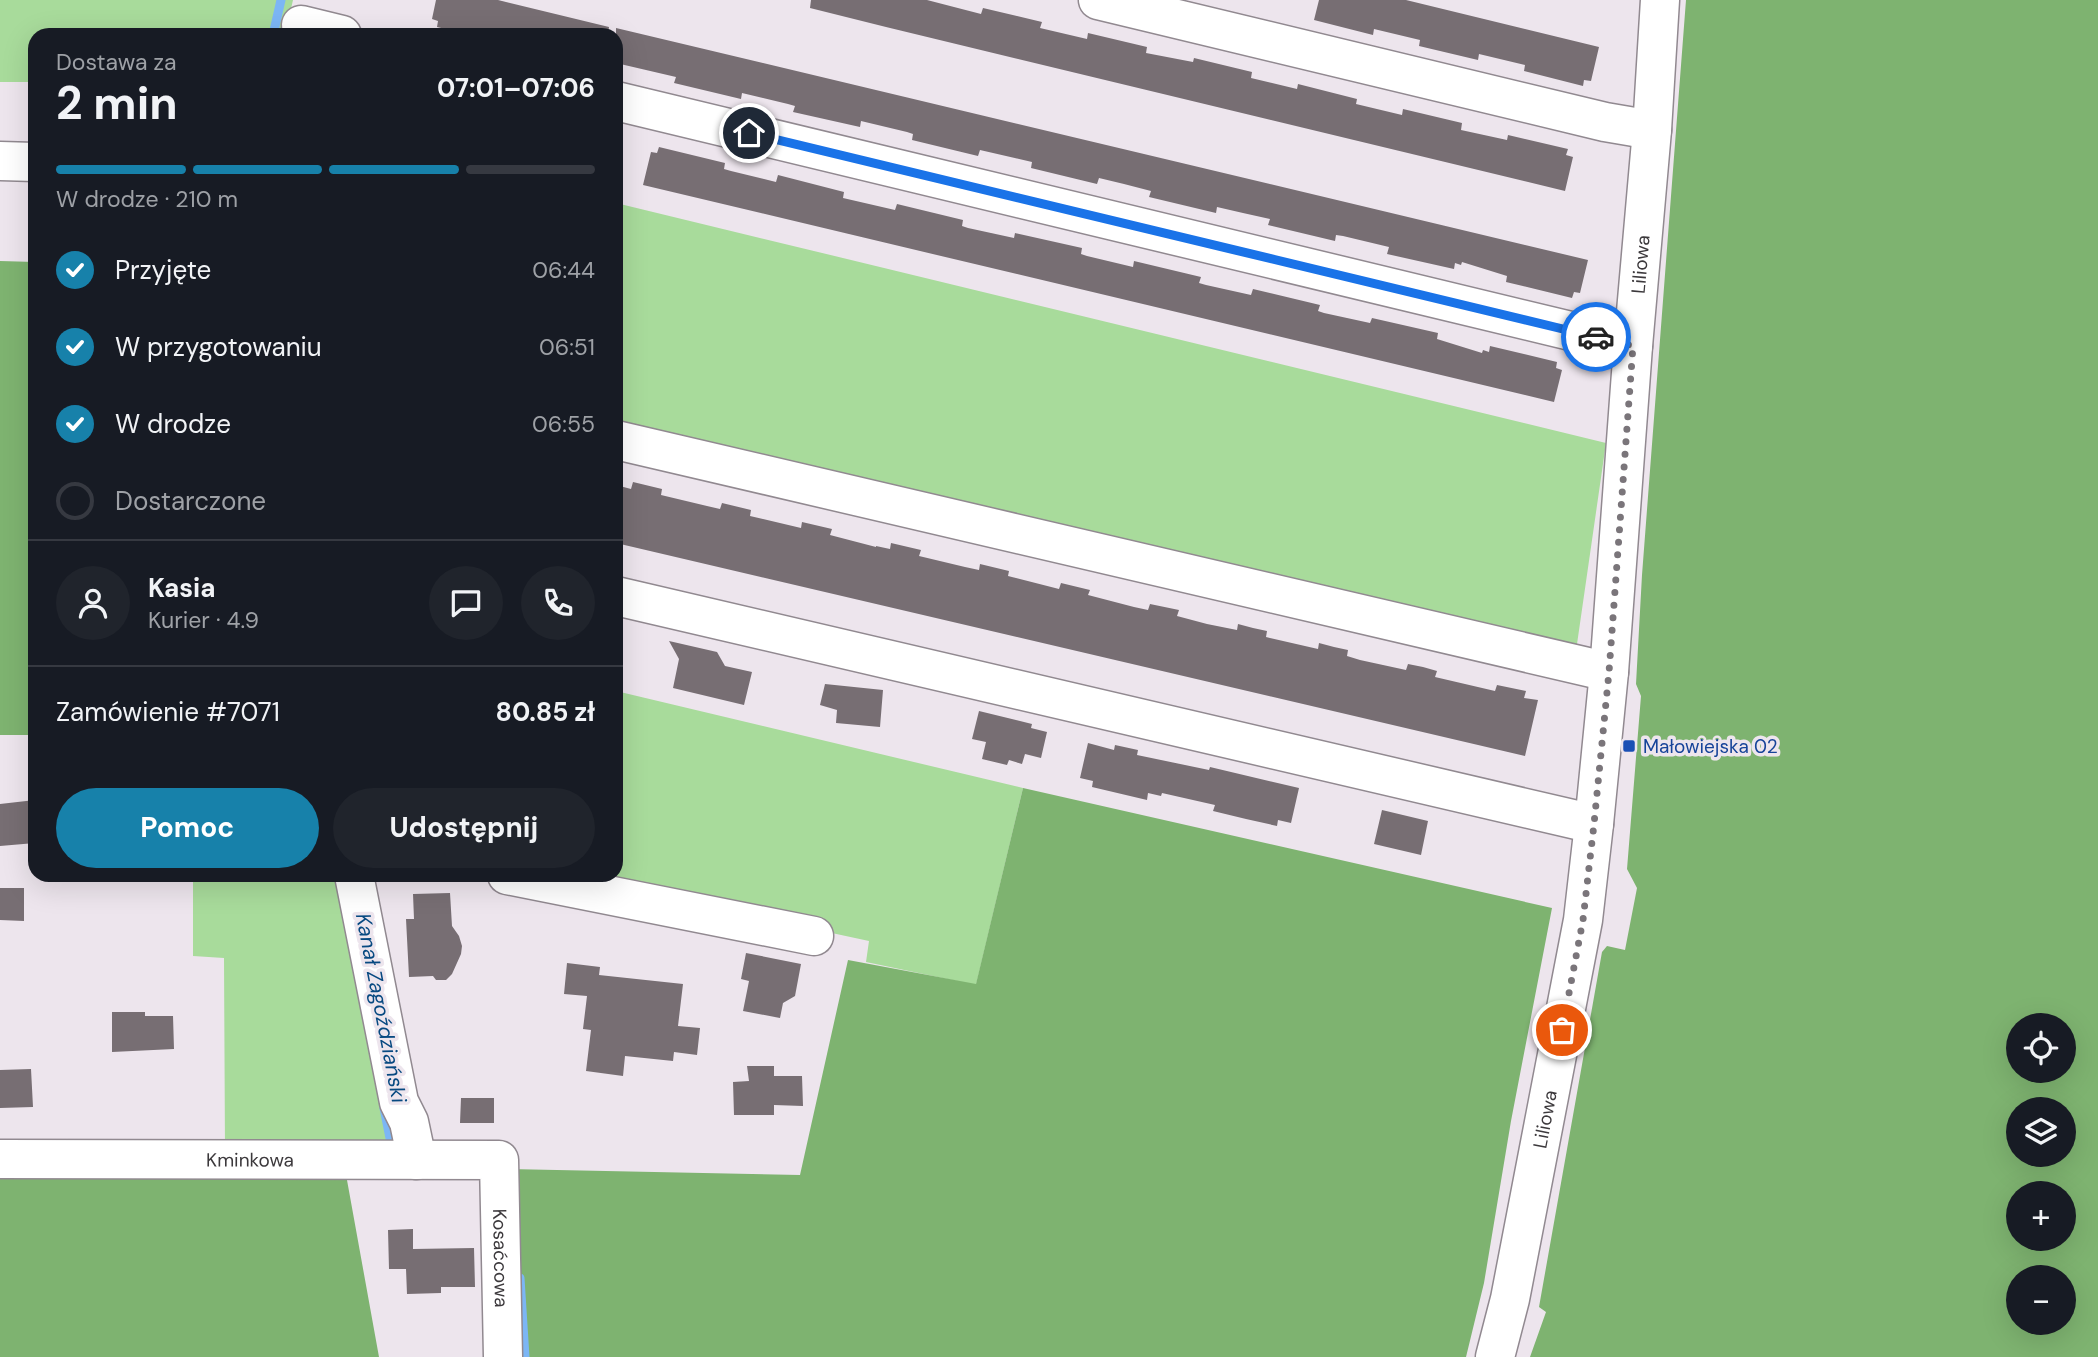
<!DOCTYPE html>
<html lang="pl">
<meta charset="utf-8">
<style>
:root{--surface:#171b24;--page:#20242c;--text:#f1f3f6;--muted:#9ea1a6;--line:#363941;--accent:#1781aa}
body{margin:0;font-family:"DM Sans",sans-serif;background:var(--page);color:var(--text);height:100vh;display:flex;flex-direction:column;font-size:26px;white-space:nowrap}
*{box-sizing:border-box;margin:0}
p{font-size:23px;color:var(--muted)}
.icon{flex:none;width:38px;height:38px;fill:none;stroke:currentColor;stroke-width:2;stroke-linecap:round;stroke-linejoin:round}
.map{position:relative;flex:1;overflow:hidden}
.panel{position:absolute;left:28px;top:28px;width:595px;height:854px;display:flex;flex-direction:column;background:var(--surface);border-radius:21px;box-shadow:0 7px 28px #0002}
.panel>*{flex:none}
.fabs{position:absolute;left:2006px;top:1013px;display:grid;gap:14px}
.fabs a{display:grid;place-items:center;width:70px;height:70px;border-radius:50%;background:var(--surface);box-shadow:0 7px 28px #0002;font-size:35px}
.pin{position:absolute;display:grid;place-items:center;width:60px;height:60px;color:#fff;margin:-30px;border:4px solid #fff;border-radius:50%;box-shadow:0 2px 7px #0007}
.courier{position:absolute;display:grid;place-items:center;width:70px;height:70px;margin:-35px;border:5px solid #1a73e8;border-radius:50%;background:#fff;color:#222;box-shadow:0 2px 9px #0007}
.summary em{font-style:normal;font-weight:700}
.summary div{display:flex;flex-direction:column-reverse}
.summary{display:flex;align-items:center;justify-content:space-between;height:119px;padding:0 28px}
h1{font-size:46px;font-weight:700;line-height:52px}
.bar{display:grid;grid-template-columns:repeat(4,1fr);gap:10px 7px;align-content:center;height:84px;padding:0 28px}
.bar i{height:9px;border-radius:5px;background:var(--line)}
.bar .selected{background:var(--accent)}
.bar p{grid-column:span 4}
.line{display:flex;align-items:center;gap:18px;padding:0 28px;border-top:2px solid var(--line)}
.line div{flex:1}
.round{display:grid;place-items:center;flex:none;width:74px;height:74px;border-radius:37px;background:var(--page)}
ol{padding:0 28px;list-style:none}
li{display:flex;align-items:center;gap:21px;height:77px}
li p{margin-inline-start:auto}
li .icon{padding:7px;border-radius:50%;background:var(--accent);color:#fff;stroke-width:4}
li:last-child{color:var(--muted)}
li i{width:38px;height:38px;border:4px solid var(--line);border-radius:50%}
.primary-button{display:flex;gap:14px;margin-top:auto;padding:14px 28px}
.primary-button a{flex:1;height:80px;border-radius:42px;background:var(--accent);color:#fff;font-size:28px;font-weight:700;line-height:80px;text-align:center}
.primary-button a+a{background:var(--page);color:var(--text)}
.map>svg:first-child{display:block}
.green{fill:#a8db9b}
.forest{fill:#7eb370;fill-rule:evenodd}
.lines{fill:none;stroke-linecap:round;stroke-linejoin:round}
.stream{stroke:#7cb6f5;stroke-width:9}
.building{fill:#776e73}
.minor-casing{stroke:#918990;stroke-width:41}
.minor{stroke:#fff;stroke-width:38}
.done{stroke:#7a757a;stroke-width:7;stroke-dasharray:0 12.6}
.route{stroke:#1a73e8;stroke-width:9}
.transit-dot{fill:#1a4fb4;stroke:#ede5ed;stroke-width:2.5}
.labels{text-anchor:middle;stroke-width:7;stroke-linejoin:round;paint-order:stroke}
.street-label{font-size:19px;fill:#3c393c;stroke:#ede5ed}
.transit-label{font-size:19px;fill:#164399;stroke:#ede5ed;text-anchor:start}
.water-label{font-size:21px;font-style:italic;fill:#074981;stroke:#ede5ed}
</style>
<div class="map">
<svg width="2098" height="1357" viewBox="0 0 2098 1357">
<rect width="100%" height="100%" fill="#ede5ed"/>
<path class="green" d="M0 0H293L285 35H35V82H0Z
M616 203 1606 443 1576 651 616 426Z
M616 691 1023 788 976 985 866 962 869 941 561 875H616Z
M193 875H347L399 1150 225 1151 224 958 193 956Z"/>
<path class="forest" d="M1686 0H2098V1357H1530L1546 1312 1539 1307 1602 952 1607 946 1625 950 1637 888 1627 869 1641 696 1636 684 1642 575ZM2018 1026H2063V1071H2018ZM2018 1110H2063V1155H2018ZM2018 1194H2063V1239H2018ZM2018 1278H2063V1323H2018Z
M0 261 35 262V735H0Z
M1023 788 1552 908 1511 1121 1484 1283 1466 1357H510L504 1169 800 1175 848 960 976 984Z
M345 1169 379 1357H0V1170Z"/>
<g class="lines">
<path class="stream" d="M273 35 281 0
M384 1108 391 1143H395
M520 1278 525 1357"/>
</g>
<path class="building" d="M436 0H498L609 27 608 35H471L437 27 438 21 432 19Z
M811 0H927L981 14 983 8 1042 22 1040 28 1087 39 1088 33 1147 47 1146 53 1193 62 1194 58 1252 72 1251 78 1297 89 1298 84 1357 99 1356 104 1402 115 1403 109 1462 123 1461 130 1507 140 1508 135 1568 149 1566 155 1573 157 1565 191 886 27 810 8Z
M1319 0H1406L1599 47 1591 81 1584 80 1583 86 1524 71 1525 65 1479 54 1478 60 1419 46 1420 40 1374 29 1373 35 1314 20Z
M616 28 1588 260 1580 293 1574 292 1572 298 1506 282 1507 276 1462 262 1461 265 1455 263 1454 269 1387 254 1389 247 1343 236 1336 235 1335 241 1268 225 1270 219 1243 213 1217 207 1216 213 1149 197 1151 191 1124 184 1099 178 1097 184 1031 168 1032 162 980 150 978 156 912 140 913 134 907 132 861 121 860 127 793 112 795 106 788 104 742 93 741 99 674 83 676 77 616 63Z
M659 147 725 163 724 169 731 171 776 182 778 175 844 192 843 198 895 210 897 204 963 220 962 226 968 228 1014 238 1015 233 1082 248 1081 254 1087 256 1133 267 1134 261 1201 277 1199 283 1206 285 1251 295 1253 289 1320 305 1318 311 1324 313 1370 323 1372 318 1438 333 1437 339 1482 353 1483 350 1489 352 1490 346 1557 362 1556 368 1562 370 1554 402 643 185 651 152 657 153Z
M633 482 662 489 661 495 707 506 720 509 722 503 751 510 750 516 801 528 802 522 832 529 830 535 876 547V546L890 549 891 543 921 550 919 556 965 567 979 570 980 564 1009 571 1008 576 1059 589 1061 583 1090 590 1088 595 1134 607 1148 610 1150 604 1179 610 1177 616 1207 624 1237 630 1238 624 1253 628 1267 631 1266 637 1318 649 1319 643 1334 647 1348 650 1347 656 1360 660 1406 670 1408 664 1423 667 1437 671 1435 677 1495 691 1497 685 1526 691 1524 698 1538 700 1525 756 616 543V485L631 489Z
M669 641 717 652 725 666 752 672 744 705 673 688 679 659Z
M825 684 883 690 880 727 836 723 837 710 820 705Z
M979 711 1032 724 1031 728 1047 732 1041 758 1025 754 1022 764 1009 760 1007 765 982 759 986 742 972 739Z
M1088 743 1114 750 1115 745 1138 750 1137 755 1209 770 1210 767 1299 788 1291 823 1278 820 1277 826 1246 819 1213 811 1215 805 1162 793 1161 796 1148 793 1147 800 1092 787 1093 781 1080 778Z
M35 800V843L0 846V804Z
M1382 810 1428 821 1421 855 1374 844Z
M0 888H24V921L0 920Z
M450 893 452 926 459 936 462 946 461 954 452 974 446 980H436L433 976 409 977 406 919H414L413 894Z
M746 953 801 964 795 996 783 1003 780 1018 743 1011 749 981 741 979Z
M567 963 600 967 599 975 683 984 678 1026 700 1028 697 1055 674 1052 673 1061 625 1056 623 1076 586 1071 591 1030 583 1029 587 996 564 994Z
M112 1012H145V1016H173L174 1049 112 1052Z
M747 1066H774V1076H802L803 1106 774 1105V1115H734L733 1082 749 1081Z
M31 1069 33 1107 0 1108V1070Z
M461 1098H494V1123H460Z
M413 1229V1249L474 1248 475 1287H441V1293L407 1294 406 1269H389L388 1230Z"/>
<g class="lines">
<g class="minor-casing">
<g id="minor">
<path d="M1098 0 1605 122 1652 130"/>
<path d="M301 25 342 35"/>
<path d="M616 101 1633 346"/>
<path d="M0 161 35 162"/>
<path d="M616 440 1609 672"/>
<path d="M616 596 1594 824"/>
<path d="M354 875 399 1102 409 1122 417 1160"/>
<path d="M507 875 814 936"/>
<path id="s1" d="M0 1159 499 1160 503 1357"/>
<path id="s2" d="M1495 1357 1510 1299 1583 920 1594 824 1609 672 1633 346 1652 130 1660 0"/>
</g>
</g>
<use href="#minor" class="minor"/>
</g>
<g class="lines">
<path class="done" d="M1562 1030 1583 920 1594 824 1609 672 1633 346 1596 337"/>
<path class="route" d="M749 133 1596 337"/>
</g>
<rect class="transit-dot" x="1622" y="739" width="14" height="14" rx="3.5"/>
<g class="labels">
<g class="street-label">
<text dy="7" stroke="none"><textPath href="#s2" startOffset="1104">Liliowa</textPath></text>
<text dy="7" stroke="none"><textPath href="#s2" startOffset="243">Liliowa</textPath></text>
<text dy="7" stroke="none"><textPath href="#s1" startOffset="250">Kminkowa</textPath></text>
<text dy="7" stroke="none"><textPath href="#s1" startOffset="597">Kosaćcowa</textPath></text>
</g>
<g class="transit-label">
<text x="1643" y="753">Małowiejska 02</text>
</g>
<g class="water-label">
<text transform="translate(381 1008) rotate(79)" y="7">Kanał Zagoździański</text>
</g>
</g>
</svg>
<div class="fabs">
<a><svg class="icon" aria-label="locate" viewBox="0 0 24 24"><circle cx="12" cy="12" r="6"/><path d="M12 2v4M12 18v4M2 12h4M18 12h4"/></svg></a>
<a><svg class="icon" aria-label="layers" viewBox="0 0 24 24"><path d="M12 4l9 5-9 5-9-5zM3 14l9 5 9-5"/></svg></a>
<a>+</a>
<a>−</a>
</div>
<div class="pin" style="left:1562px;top:1030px;background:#ea580c"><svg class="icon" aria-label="bag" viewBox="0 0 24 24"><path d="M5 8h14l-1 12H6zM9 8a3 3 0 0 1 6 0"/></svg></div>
<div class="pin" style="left:749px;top:133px;background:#1f2937"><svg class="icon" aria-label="home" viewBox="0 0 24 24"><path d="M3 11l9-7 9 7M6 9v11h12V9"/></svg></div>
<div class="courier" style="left:1596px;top:337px"><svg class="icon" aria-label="car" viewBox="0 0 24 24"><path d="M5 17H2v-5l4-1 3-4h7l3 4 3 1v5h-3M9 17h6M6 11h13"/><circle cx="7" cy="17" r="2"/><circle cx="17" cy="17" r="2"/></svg></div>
<section class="panel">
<div class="summary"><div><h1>2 min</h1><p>Dostawa za</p></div><em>07:01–07:06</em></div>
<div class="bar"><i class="selected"></i><i class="selected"></i><i class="selected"></i><i></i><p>W drodze · 210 m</p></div>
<ol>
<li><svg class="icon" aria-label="check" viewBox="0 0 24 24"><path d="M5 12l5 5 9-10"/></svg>Przyjęte<p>06:44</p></li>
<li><svg class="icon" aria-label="check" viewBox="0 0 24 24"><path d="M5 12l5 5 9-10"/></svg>W przygotowaniu<p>06:51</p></li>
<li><svg class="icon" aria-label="check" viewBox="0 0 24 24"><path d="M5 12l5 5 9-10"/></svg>W drodze<p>06:55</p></li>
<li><i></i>Dostarczone</li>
</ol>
<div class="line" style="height:126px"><a class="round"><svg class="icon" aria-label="person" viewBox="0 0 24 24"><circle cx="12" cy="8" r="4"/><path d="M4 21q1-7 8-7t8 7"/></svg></a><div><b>Kasia</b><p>Kurier · 4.9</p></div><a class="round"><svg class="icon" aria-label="chat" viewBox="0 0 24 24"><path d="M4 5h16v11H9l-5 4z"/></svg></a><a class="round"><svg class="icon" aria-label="phone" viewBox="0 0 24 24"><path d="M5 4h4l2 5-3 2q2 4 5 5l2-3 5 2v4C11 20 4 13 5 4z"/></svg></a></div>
<div class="line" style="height:91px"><div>Zamówienie #7071</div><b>80.85 zł</b></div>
<div class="primary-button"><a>Pomoc</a><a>Udostępnij</a></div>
</section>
</div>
